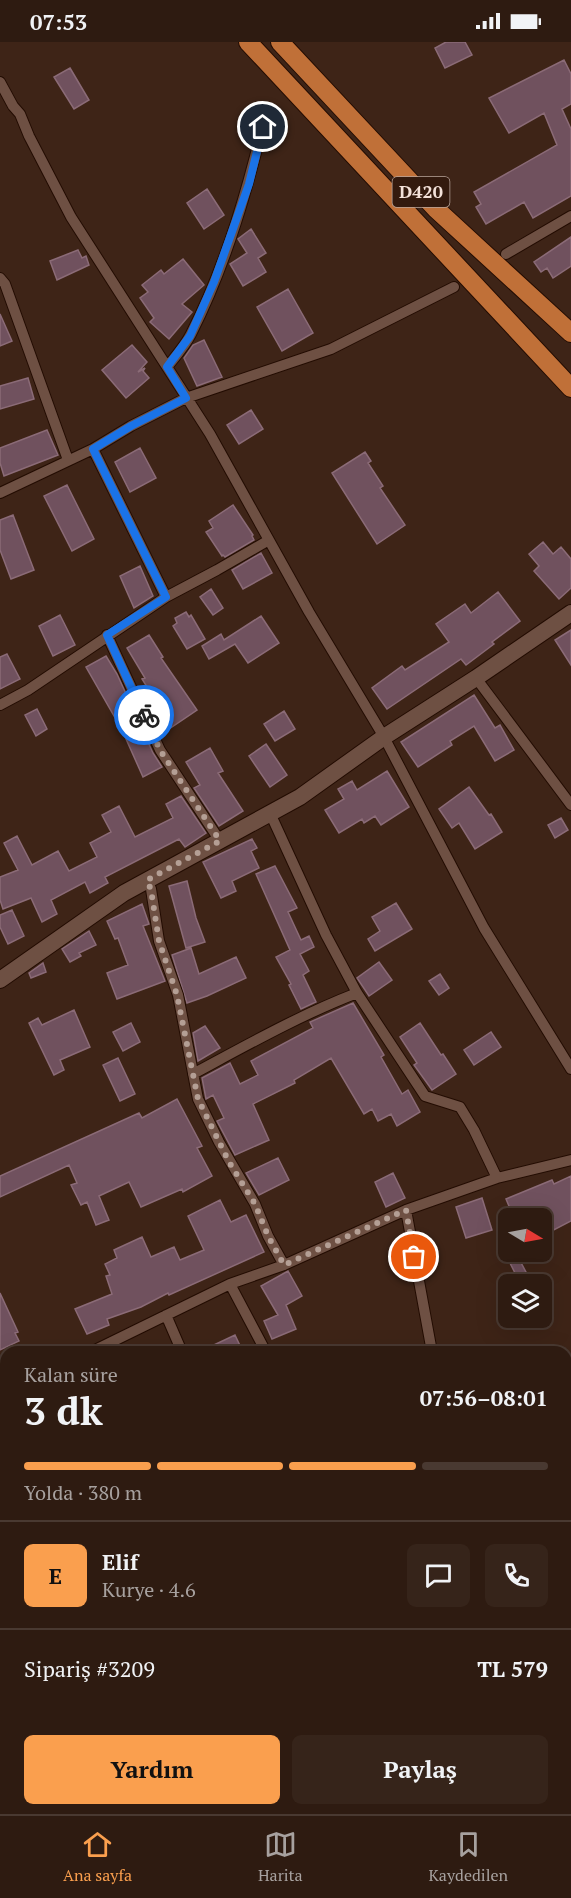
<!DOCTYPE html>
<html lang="tr">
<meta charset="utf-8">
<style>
:root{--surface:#2e1b11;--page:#36241a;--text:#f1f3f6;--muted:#a7a19f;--line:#493931;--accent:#fa9f4e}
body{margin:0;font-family:"PT Serif",serif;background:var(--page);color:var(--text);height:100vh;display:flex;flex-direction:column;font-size:22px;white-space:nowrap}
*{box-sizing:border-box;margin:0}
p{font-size:20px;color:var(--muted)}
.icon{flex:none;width:33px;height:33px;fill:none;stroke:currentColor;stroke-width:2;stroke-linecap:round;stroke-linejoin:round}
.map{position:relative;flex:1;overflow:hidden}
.side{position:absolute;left:0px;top:1304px;width:572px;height:470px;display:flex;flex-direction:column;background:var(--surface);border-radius:18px 18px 0 0;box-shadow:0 6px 24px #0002,0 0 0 2px var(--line)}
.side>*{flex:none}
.needle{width:39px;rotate:100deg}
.tools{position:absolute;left:498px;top:1166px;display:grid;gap:12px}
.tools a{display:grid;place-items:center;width:54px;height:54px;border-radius:9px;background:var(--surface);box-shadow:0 6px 24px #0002,0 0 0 2px var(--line);font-size:30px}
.pin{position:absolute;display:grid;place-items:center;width:51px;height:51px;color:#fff;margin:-26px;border:3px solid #fff;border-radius:50%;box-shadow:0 2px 6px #0007}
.courier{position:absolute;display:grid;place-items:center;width:60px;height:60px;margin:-30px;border:4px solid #1a73e8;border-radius:50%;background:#fff;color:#222;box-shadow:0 2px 8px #0007}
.overview em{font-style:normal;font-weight:600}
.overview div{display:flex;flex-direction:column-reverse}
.overview{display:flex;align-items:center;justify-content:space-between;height:102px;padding:0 24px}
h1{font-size:39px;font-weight:600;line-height:45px}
.bar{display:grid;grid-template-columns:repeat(4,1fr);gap:9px 6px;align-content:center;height:72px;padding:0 24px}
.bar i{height:8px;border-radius:4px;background:var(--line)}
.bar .on{background:var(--accent)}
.bar p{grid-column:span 4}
.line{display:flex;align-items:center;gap:15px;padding:0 24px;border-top:2px solid var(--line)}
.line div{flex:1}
.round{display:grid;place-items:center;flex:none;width:63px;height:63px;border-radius:9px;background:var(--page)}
.action{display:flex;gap:12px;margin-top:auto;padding:12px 24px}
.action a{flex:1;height:69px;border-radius:9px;background:var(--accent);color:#111;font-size:24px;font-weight:600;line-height:69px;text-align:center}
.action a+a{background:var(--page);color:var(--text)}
.status{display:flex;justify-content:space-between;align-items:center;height:42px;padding:0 30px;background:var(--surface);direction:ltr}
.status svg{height:16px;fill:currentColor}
.dock{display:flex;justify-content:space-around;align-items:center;height:84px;border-top:2px solid var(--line);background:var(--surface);font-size:16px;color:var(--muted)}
.dock a{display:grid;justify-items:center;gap:3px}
.dock .on{color:var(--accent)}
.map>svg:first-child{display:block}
.building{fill:#70515e;stroke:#8b6b77;stroke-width:1.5}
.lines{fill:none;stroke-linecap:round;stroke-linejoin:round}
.street-casing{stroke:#230c02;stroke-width:12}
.secondary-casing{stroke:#230c02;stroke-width:18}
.primary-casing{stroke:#230c02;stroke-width:20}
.street{stroke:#6e5043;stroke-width:10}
.secondary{stroke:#6e5043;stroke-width:16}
.primary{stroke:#c07038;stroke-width:18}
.done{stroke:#b49f95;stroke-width:6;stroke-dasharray:0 10.8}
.route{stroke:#1a73e8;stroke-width:8}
.labels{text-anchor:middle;stroke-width:4.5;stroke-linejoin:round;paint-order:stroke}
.shield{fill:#331a0e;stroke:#b9a59c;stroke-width:1.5}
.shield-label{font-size:18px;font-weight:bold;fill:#f3e1d9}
</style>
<div class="status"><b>07:53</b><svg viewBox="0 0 49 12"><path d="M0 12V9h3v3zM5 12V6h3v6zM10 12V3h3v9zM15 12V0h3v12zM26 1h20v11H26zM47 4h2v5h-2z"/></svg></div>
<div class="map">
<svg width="571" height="1772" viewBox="0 0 571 1772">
<rect width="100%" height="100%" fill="#3e2417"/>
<path class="building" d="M446 0H465L472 13 445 26 435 6Z
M564 18 571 32V62L562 67 571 87V154L533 176 524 160 486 182 476 165 481 162 474 150 557 103 544 71 509 91 489 56Z
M70 26 89 58 74 67 54 35Z
M207 147 224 173 204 187 187 161Z
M251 187 266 211 258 216 266 230 243 244 230 222 247 211 238 197Z
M571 195V224L553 236 547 226 541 230 534 220Z
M78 208 82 216 86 214 89 223 57 238 50 219Z
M183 217 204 243 182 262 192 270 169 297 150 280 154 276 140 256 148 250 142 243 161 228 164 232Z
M288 247 313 291 282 309 257 265Z
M0 272 12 299 0 304Z
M204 298 222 335 197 344 184 316 193 303Z
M132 303 147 320 138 330 145 326 143 329 149 336 126 356 102 328Z
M28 336 34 357 0 367V344Z
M251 368 263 387 239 402 227 383Z
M47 388 58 413 4 434 0 421V406Z
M140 406 156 436 130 450 115 420Z
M365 410 371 419 368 421 383 444 380 446 405 483 377 502 332 431Z
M67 443 94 497 72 509 44 454Z
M233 463 253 493 252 494 254 498 225 515 223 513 222 514 206 490 213 486 209 479Z
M13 473 34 528 11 537 0 508V478Z
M543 500 553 512 561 505 571 517V546L559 557 534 529 539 524 529 512Z
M261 511 272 531 243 547 232 528Z
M140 524 153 554 134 566 120 534Z
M211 547 223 566 213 573 200 555Z
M498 550 520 579 492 600 494 602 466 623 461 617 387 667 372 646 402 624 405 628 449 600 436 582 465 562 471 571Z
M186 570 189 575 191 573 205 597 187 607 173 584 177 581 175 576Z
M60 573 75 603 53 614 39 584Z
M261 574 279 601 248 621 235 602 209 617 202 604 221 592 224 598Z
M571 588V623L555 598Z
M149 593 163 615 161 616 197 668 169 687 156 666 159 664 142 637 145 636 127 606Z
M7 612 20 637 0 647V615Z
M106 614 117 632 153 711 162 725 143 735 122 688 86 625Z
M474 653 495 686 500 683 514 708 495 719 474 684 450 699 452 703 418 725 401 700Z
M37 667 47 687 36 694 25 673Z
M284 669 295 687 275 699 264 682Z
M266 702 287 733 270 745 249 714Z
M210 706 223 729 218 731 243 769 219 784 194 746 200 743 186 720Z
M387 729 409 765 381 783 375 774 364 781 362 777 339 791 325 768 344 757 338 747 352 739 357 748Z
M469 745 489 773 491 772 502 790 475 807 459 781 452 786 439 767Z
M181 754 206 791 185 805 179 797 105 835 108 841 90 851 85 840 51 858 57 872 42 880 31 856 3 867 0 858V835L18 828 4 801 17 794 32 823 58 809 69 829 97 815 90 801 111 790 102 773 119 764 135 795 173 776 166 762Z
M561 776 568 788 555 796 548 783Z
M252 797 257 806 251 809 259 826 232 839 236 849 221 856 203 820Z
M275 824 297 866 288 870 301 898 309 894 314 905 300 912 309 929 303 933 316 960 301 967 289 943 291 942 276 915 290 908 256 832Z
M187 839 196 876 205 900 186 906 169 844Z
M396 861 412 887 375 909 368 897 380 889 372 875Z
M142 862 149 882 143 884 165 939 117 957 107 931 128 923 118 896 115 897 107 879Z
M12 868 24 894 8 902 0 885V873Z
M89 889 96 903 79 911 81 914 70 920 62 907Z
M191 906 199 932 236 915 246 936 207 954 187 961 172 913Z
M379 920 392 938 369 954 357 936Z
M43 921 46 930 31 936 29 931Z
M440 932 449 946 439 953 429 939Z
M353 961 384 1013 381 1015 402 1052 408 1048 420 1070 397 1084 391 1072 378 1079 372 1067 364 1072 331 1016 294 1038 295 1041 253 1062 269 1098 235 1113 217 1079 224 1076 213 1053 206 1057 202 1036 230 1021 240 1042 258 1033 251 1019 313 986 310 980Z
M74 968 90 1005 60 1018 64 1028 54 1033 29 981 38 976 42 983Z
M131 981 140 1000 123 1009 113 990Z
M420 981 441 1013 443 1012 456 1032 432 1048 414 1023 417 1021 400 995Z
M205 984 220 1006 198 1019 193 991Z
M491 990 501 1005 474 1023 464 1008Z
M118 1016 135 1052 120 1059 103 1023Z
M177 1057 202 1104 197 1106 212 1134 183 1150 182 1147 141 1165 129 1140 99 1154 109 1178 96 1183 87 1160 81 1163 71 1143 77 1141 69 1123 0 1155V1134L139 1071 142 1076Z
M278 1116 289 1138 259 1153 246 1131Z
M393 1131 405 1156 386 1165 375 1140Z
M571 1134V1179L542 1194V1176H514L506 1157 552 1138 554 1142Z
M482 1156 492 1188 466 1196 456 1165Z
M220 1158 231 1180 246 1173 264 1210 169 1253 168 1251 141 1265 107 1277 109 1283 87 1292 75 1267 112 1252 106 1234 110 1233 105 1222 117 1216 114 1208 142 1195 151 1215 174 1205 180 1218 204 1208 188 1174Z
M517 1213 527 1232 518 1237 508 1217Z
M288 1229 302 1254 286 1263 296 1287 272 1297 264 1279 278 1273 261 1244Z
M0 1251 18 1290 15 1291 19 1299 0 1308Z
M235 1293 243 1310H199Z"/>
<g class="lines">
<g class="street-casing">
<path id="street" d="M0 40 13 64 20 72 29 94 71 175 210 392 309 570 384 695 484 886 571 1027
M506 212 571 174
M0 236 5 242 68 418
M167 325C175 315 185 304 191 292 227 221 249 143 267 66
M93 407 166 555
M0 451 93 407 131 384 186 356 331 307 454 245
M107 593 160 708 220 799
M476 636 571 763
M0 663 28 648 166 555 217 528 269 498
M270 771 326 893 357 951 425 1054 460 1065 474 1088 497 1136
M147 838 151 847 159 899 178 953 198 1057 219 1100 255 1162 268 1194 284 1223
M193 1032C247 1003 300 973 357 951
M406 1168 432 1310
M230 1242 266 1310
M166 1273 182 1310
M91 1310 230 1242 284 1223 406 1168 497 1136 571 1118
M412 1310 416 1308 431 1310
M0 1358 6 1355
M0 1473 6 1485
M0 1597 6 1590
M566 1669 571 1681
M566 1708 571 1705
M131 1767 134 1772
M415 1767 418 1772
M50 1772 64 1767
M341 1772 350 1767
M459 1772 467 1767"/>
</g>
<g class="secondary-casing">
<path id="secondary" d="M0 938 124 851 300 755 384 695 476 636 571 571"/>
</g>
<g class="primary-casing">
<path id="primary" d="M248 0 571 346
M280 0 436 167 571 291"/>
</g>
<use href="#street" class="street"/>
<use href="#secondary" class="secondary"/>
<use href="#primary" class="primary"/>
</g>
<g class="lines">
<path class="done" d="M144 673 160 708 220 799 147 838 151 848 159 899 177 953 198 1057 229 1120 255 1162 268 1194 284 1223 406 1168 414 1215"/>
<path class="route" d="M144 673 107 593 166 555 93 407 131 384 186 356 167 325 190 294 214 240 249 142 263 85"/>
</g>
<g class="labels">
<rect class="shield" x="392.5" y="135" width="57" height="30" rx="4.5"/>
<g class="shield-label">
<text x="421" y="156">D420</text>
</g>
</g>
</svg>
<div class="tools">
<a><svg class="needle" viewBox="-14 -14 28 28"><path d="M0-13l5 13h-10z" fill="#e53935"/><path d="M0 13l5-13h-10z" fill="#a7a19f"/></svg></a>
<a><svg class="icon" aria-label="layers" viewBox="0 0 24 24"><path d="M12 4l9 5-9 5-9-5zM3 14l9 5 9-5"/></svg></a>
</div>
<div class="pin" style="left:414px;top:1215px;background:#ea580c"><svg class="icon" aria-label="bag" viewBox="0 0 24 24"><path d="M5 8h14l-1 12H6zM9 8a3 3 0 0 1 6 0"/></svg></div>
<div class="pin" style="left:263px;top:85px;background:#1f2937"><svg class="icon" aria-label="home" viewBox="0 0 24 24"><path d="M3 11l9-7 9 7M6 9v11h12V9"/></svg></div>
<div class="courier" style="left:144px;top:673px"><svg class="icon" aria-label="bike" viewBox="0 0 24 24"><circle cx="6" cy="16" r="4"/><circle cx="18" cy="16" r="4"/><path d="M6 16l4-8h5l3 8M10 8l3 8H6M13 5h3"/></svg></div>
<section class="side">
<div class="overview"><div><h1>3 dk</h1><p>Kalan süre</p></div><em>07:56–08:01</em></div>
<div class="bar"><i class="on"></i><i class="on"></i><i class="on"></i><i></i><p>Yolda · 380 m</p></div>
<div class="line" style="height:108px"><b class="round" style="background:var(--accent);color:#111">E</b><div><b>Elif</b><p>Kurye · 4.6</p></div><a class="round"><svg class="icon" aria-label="chat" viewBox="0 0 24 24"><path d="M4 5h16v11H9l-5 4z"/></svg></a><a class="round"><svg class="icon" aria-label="phone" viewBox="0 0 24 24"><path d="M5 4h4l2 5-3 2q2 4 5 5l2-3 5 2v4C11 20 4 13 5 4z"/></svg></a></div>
<div class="line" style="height:78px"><div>Sipariş #3209</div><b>TL 579</b></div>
<div class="action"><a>Yardım</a><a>Paylaş</a></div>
</section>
</div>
<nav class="dock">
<a class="on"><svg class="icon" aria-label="home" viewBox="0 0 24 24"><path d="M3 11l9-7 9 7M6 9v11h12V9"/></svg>Ana sayfa</a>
<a><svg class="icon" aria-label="map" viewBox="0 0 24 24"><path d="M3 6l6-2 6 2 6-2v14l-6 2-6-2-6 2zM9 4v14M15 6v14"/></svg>Harita</a>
<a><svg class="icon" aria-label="saved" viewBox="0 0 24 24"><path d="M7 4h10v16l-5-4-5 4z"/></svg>Kaydedilen</a>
</nav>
